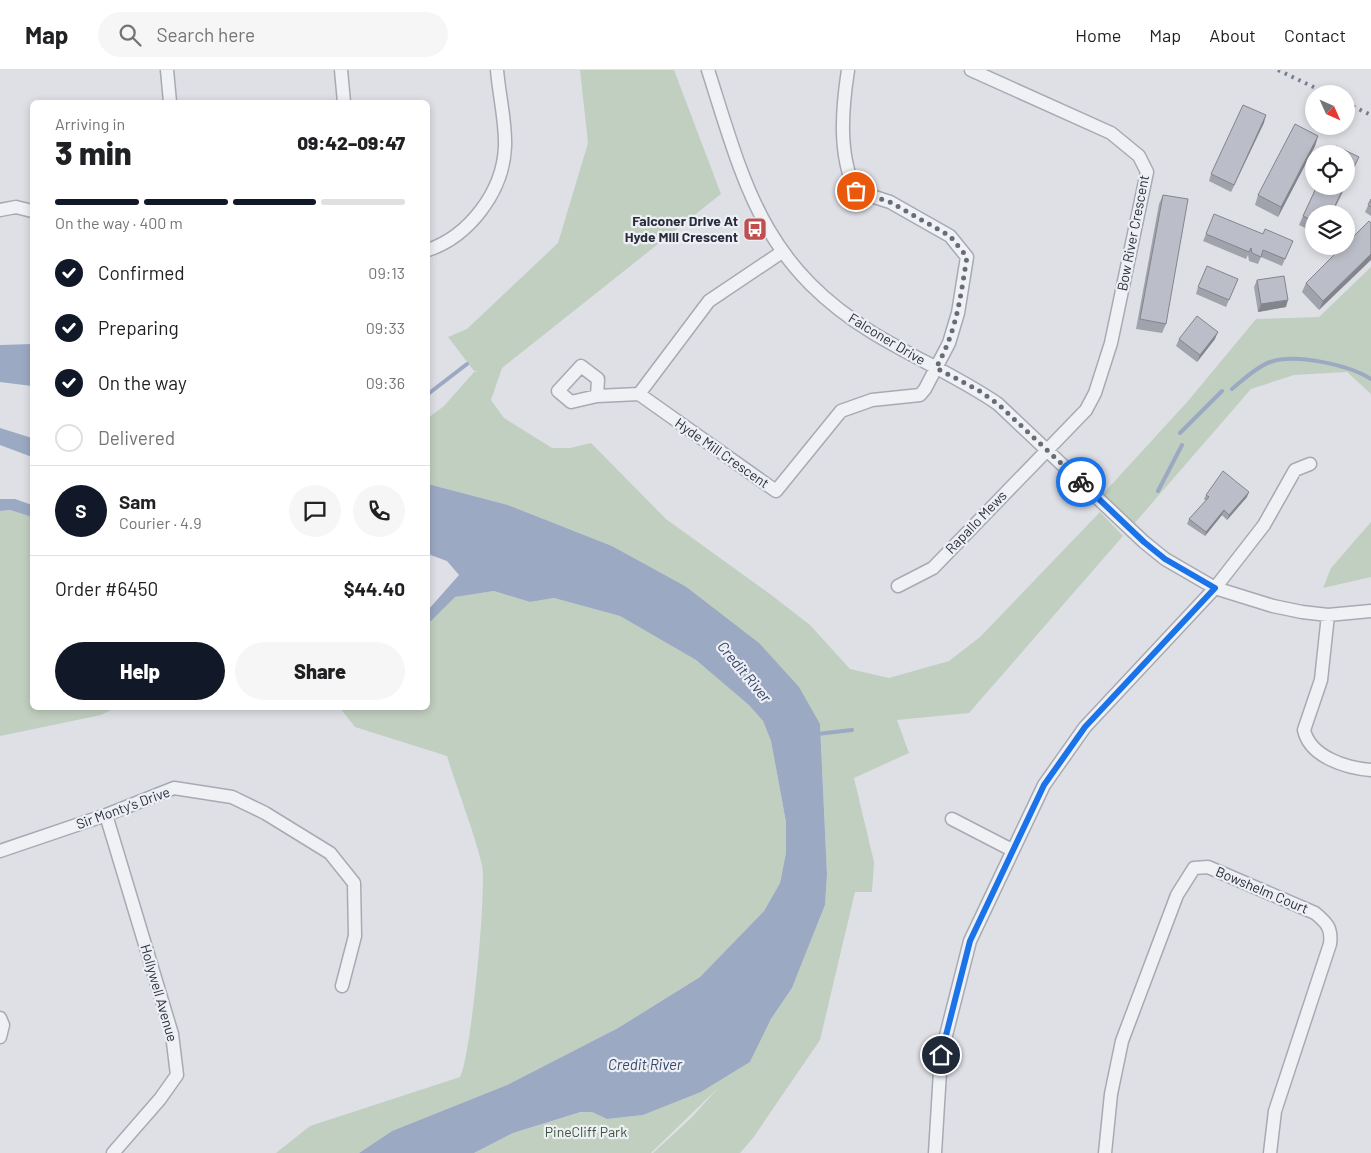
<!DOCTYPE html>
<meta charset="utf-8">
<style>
:root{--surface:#fff;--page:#f6f6f6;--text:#202124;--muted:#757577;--line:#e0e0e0;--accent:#111827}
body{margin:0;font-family:Barlow,sans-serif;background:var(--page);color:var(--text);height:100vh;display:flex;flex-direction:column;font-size:19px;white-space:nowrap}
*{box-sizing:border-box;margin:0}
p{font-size:16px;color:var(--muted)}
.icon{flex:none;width:28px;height:28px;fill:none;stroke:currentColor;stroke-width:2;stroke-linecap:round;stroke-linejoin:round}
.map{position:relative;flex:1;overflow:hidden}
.sheet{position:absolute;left:30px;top:30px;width:400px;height:610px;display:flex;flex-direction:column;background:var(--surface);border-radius:8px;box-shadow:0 2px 8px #0003}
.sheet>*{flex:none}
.needle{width:32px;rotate:135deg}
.tools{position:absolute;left:1305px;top:15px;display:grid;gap:10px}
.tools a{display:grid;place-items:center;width:50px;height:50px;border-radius:50%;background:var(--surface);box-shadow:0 2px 8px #0003;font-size:25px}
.pin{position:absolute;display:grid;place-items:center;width:42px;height:42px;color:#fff;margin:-21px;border:2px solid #fff;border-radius:50%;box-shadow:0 1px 5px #0007}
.courier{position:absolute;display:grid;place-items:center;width:50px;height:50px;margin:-25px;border:4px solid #1a73e8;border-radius:50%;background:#fff;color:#222;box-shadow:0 1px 6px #0007}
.headline em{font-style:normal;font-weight:800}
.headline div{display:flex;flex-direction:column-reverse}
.headline{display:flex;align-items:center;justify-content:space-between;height:85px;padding:0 25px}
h1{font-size:32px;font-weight:800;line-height:38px}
.bar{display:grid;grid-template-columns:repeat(4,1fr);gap:8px 5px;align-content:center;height:60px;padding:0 25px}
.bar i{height:6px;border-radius:4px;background:var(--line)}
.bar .active{background:var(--accent)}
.bar p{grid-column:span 4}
.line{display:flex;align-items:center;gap:12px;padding:0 25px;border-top:1px solid var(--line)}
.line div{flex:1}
.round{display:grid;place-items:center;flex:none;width:52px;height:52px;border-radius:26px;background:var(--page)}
ol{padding:0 25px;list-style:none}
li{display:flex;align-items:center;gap:15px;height:55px}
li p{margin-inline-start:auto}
li .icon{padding:5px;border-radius:50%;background:var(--accent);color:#fff;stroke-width:4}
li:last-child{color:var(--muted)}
li i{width:28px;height:28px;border:2px solid var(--line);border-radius:50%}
.cta{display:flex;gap:10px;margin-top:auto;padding:10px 25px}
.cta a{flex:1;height:58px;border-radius:30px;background:var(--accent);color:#fff;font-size:20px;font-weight:800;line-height:58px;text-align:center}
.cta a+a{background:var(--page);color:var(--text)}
header{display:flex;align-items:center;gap:30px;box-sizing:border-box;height:70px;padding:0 25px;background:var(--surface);border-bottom:1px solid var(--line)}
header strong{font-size:24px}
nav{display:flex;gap:28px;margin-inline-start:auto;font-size:18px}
.search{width:350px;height:45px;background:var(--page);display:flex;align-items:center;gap:12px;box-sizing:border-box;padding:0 18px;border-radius:28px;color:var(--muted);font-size:19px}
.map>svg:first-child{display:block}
.green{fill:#c1cfc0}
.water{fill:#9ca9c3}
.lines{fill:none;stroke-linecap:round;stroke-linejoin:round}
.stream{stroke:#9ca9c3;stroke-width:4}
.minor-casing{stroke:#a8aab3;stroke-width:15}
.minor{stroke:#f0f1f5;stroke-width:12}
.rail{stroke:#797e8e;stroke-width:4;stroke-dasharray:2.5 5;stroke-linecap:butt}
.wall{fill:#a1a3ac}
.shaded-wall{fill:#83858c}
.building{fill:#bbbec8;stroke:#83858c}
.done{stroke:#686c77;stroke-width:5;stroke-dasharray:0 9}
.route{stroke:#1a73e8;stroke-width:6}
.labels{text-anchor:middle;stroke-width:4.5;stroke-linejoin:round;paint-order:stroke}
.poi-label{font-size:14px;font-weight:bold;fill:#292d3b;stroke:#edeff4;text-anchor:end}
.street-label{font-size:14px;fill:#292d3b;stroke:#edeff4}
.park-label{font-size:14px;fill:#395537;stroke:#edeff4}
.water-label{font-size:15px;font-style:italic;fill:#37476a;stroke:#edeff4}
</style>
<header>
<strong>Map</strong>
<div class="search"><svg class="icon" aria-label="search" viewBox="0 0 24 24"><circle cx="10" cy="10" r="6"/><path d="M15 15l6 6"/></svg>Search here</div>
<nav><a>Home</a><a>Map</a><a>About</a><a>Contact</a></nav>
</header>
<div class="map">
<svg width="1371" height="1083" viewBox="0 0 1371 1083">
<rect width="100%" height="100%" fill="#dee0e6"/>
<path class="green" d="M580 0H674L721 124 502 298 491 330 504 348 552 378H570L591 373 666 449 770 524 810 555 850 599 889 608 949 591 980 567 1100 442 1123 466 969 643 897 650 909 683 854 708 874 792 872 822H855L820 970 753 1068 740 1083H653L691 1048 719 1017 651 1083H474L513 1063 582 1042H592L607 1049 643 1045 701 1022 750 992 771 949 792 918 825 835 827 805 820 654 685 516 612 476 508 435 428 414V348L444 336 474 302 479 301H474L448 267 467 259 558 173 588 73Z
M1371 197V324L1347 302 1294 305 1251 319 1133 455 1101 426 1188 331 1256 249 1319 247Z
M10 440 32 447V638H115L101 645 0 666V441Z
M1371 452V507L1323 518 1331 498Z
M494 521 530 532 554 528 620 546 696 590 750 635 763 651 771 671 786 752V783L780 813 764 841 700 907 618 958 507 1015 392 1061 359 1083H276L310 1056 460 1007C471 988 487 818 482 795 473 758 458 722 447 686L355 657 340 638H428V554L454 527Z"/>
<path class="water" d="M32 274V316L0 312V275Z
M0 358 32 368V387L0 375Z
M428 414 508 435 612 476 685 516 759 573 799 617 820 654 827 805 825 835 792 918 771 949 750 992 701 1022 643 1045 607 1049 592 1042H581L513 1063 474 1083H359L392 1061 507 1015 618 958 700 907 764 841 780 813 786 783V752L771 671 763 651 749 635 696 590 620 546 554 528 530 532 494 521 455 527 428 554V540L459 505 447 491 428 484Z
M0 429H15L32 435V447L10 440 0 441Z"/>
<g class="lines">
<path class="stream" d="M1232 319C1243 310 1256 297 1270 292 1295 283 1349 295 1371 309
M428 324 467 294
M1180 363 1222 321
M1158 421 1182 375
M817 664 852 660"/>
<g class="minor-casing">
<path id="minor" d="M167 0 170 32
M341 0 344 32
M708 0C745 116 762 194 873 263 914 288 959 307 998 334L1144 472 1165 489 1215 518 1273 536 1302 542 1328 545 1371 541
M0 140 16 137 32 141
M428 180C469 166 503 122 505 77 506 52 499 25 497 0
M782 182 709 231 639 324 776 421 841 341 872 330 920 325 925 319 949 273 958 243 967 187 950 166 890 132 856 121C838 86 842 39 848 0
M597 326 598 309 581 296 558 321 571 332 597 326 639 324
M898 516 933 498 1086 340 1095 323 1111 273 1147 102 1139 86 1111 63 971 0
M1328 545 1321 610 1304 660C1310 687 1346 698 1371 700
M106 745 172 964 177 1005 160 1029 113 1083
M952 749 1012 780
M0 781 106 745 174 718 232 727 265 743 330 783 354 813 355 866 342 916
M0 948 3 955 0 967
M935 1083 941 985 970 871 1044 715 1085 657 1215 518 1264 455 1295 400 1310 394
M1105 1083 1111 1024 1122 971 1177 825 1194 798 1208 797 1315 843C1327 853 1332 858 1330 874L1275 1041 1270 1083"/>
</g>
<use href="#minor" class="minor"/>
<path class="rail" d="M1278 0 1328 24
M1346 33 1371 45"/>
</g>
<path class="wall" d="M1266 45 1231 122 1209 111 1211 104Z
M1318 66 1315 76 1278 147 1255 135 1258 125Z
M1317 116H1346L1332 144H1314V162L1299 155 1303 146Z
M1163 125 1166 254 1162 263 1136 259 1159 134Z
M1371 129V146L1365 142Z
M1371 153 1319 240 1302 222 1306 213Z
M1206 164H1263L1293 171 1282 196 1261 187 1258 194 1249 191 1248 185 1246 189 1203 171Z
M1238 209 1226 237 1196 224 1198 217Z
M1257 210 1286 237 1258 242 1254 217Z
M1179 269H1215L1197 292 1176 276Z
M1206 425 1247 427 1227 450 1222 445 1205 466 1187 454 1189 449 1206 431 1204 429Z"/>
<path class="shaded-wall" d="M1266 45 1264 53 1231 122 1234 115Z
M1318 66 1315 76 1278 147 1281 137Z
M1359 87 1355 96 1346 115V112Z
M1341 123 1332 144H1331Z
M1371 184V190L1319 240 1323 231Z
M1288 230 1286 237 1258 242 1261 234Z
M1218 262 1215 269 1197 292 1200 285Z
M1249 422 1247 427 1227 450 1229 445Z
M1224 440 1222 445 1205 466 1206 462Z"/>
<path class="building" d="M1243 35 1266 45 1234 115 1211 104Z
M1295 54 1318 66 1281 137 1258 125Z
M1336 76 1359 87 1346 112V84H1332Z
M1317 116H1335L1341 123 1331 144H1314V151L1303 146Z
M1338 116H1344L1343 119Z
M1163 125 1188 129 1166 254 1140 249Z
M1371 129V137L1368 135Z
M1214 144 1263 164 1265 159 1293 171 1285 189 1263 180 1261 187 1252 183 1251 178 1249 182 1206 164Z
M1369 151 1371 153V184L1323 231 1306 213 1343 176H1346V174Z
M1207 196 1238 209 1229 230 1198 217Z
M1284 206 1288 230 1261 234 1257 210Z
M1197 246 1218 262 1200 285 1179 269Z
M1223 401 1249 422 1229 445 1224 440 1206 462 1189 449 1209 427 1206 425Z"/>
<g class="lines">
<path class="done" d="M856 121 890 132 950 166 967 187C960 229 957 260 936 298L978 320 998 334 1081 412"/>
<path class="route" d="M941 985 970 871 1044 715 1085 657 1215 518 1165 489 1144 472 1081 412"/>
</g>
<defs>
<g id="bus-square" transform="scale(1.25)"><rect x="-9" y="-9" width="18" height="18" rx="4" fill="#c04e4f" stroke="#edeff4"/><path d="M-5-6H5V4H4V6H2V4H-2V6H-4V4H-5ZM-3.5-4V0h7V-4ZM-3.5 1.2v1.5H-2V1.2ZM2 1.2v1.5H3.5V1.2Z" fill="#fff"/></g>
</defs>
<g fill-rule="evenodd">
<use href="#bus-square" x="755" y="159"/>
</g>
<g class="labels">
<g class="poi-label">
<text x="738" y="156">Falconer Drive At<tspan x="738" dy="16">Hyde Mill Crescent</tspan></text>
</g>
<g class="street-label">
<text transform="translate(1133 163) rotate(-79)" y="5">Bow River Crescent</text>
<text transform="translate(887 269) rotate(31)" y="5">Falconer Drive</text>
<text transform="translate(722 383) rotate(35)" y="5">Hyde Mill Crescent</text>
<text transform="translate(976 452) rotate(-46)" y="5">Rapallo Mews</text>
<text transform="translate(123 738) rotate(-20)" y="5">Sir Monty's Drive</text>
<text transform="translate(1262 820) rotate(23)" y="5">Bowshelm Court</text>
<text transform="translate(159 923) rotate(74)" y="5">Hollywell Avenue</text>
</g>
<g class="park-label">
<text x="586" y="1067">PineCliff Park</text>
</g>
<g class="water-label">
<text transform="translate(744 602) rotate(50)" y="5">Credit River</text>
<text x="645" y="1000">Credit River</text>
</g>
</g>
</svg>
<div class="tools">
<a><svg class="needle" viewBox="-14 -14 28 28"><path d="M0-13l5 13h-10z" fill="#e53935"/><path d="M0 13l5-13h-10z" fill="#757577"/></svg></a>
<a><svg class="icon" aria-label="locate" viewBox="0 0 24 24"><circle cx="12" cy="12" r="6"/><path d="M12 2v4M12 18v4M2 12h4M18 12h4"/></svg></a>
<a><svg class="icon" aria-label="layers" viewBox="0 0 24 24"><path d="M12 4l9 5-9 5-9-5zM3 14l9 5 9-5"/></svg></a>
</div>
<div class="pin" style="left:856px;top:121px;background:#ea580c"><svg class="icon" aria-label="bag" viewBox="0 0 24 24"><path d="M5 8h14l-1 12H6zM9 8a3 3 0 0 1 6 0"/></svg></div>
<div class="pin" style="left:941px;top:985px;background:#1f2937"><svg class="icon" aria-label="home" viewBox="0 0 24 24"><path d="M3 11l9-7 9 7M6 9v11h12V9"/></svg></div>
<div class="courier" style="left:1081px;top:412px"><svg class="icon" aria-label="bike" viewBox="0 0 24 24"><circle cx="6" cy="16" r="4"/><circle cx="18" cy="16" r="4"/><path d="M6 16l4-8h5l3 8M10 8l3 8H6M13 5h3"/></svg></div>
<section class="sheet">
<div class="headline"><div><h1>3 min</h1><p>Arriving in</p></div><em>09:42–09:47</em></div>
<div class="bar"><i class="active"></i><i class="active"></i><i class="active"></i><i></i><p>On the way · 400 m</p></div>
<ol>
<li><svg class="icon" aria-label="check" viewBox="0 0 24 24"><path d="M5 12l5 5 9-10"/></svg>Confirmed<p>09:13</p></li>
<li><svg class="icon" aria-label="check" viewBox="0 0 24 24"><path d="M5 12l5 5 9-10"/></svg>Preparing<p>09:33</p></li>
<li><svg class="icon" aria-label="check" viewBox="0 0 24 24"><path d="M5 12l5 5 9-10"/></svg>On the way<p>09:36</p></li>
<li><i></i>Delivered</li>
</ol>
<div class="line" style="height:90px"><b class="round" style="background:var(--accent);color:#fff">S</b><div><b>Sam</b><p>Courier · 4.9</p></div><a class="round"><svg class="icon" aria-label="chat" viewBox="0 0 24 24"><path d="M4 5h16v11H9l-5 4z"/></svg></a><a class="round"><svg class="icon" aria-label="phone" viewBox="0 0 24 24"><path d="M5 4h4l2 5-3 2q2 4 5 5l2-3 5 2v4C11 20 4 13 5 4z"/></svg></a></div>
<div class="line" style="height:65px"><div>Order #6450</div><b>$44.40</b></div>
<div class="cta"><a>Help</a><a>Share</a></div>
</section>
</div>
